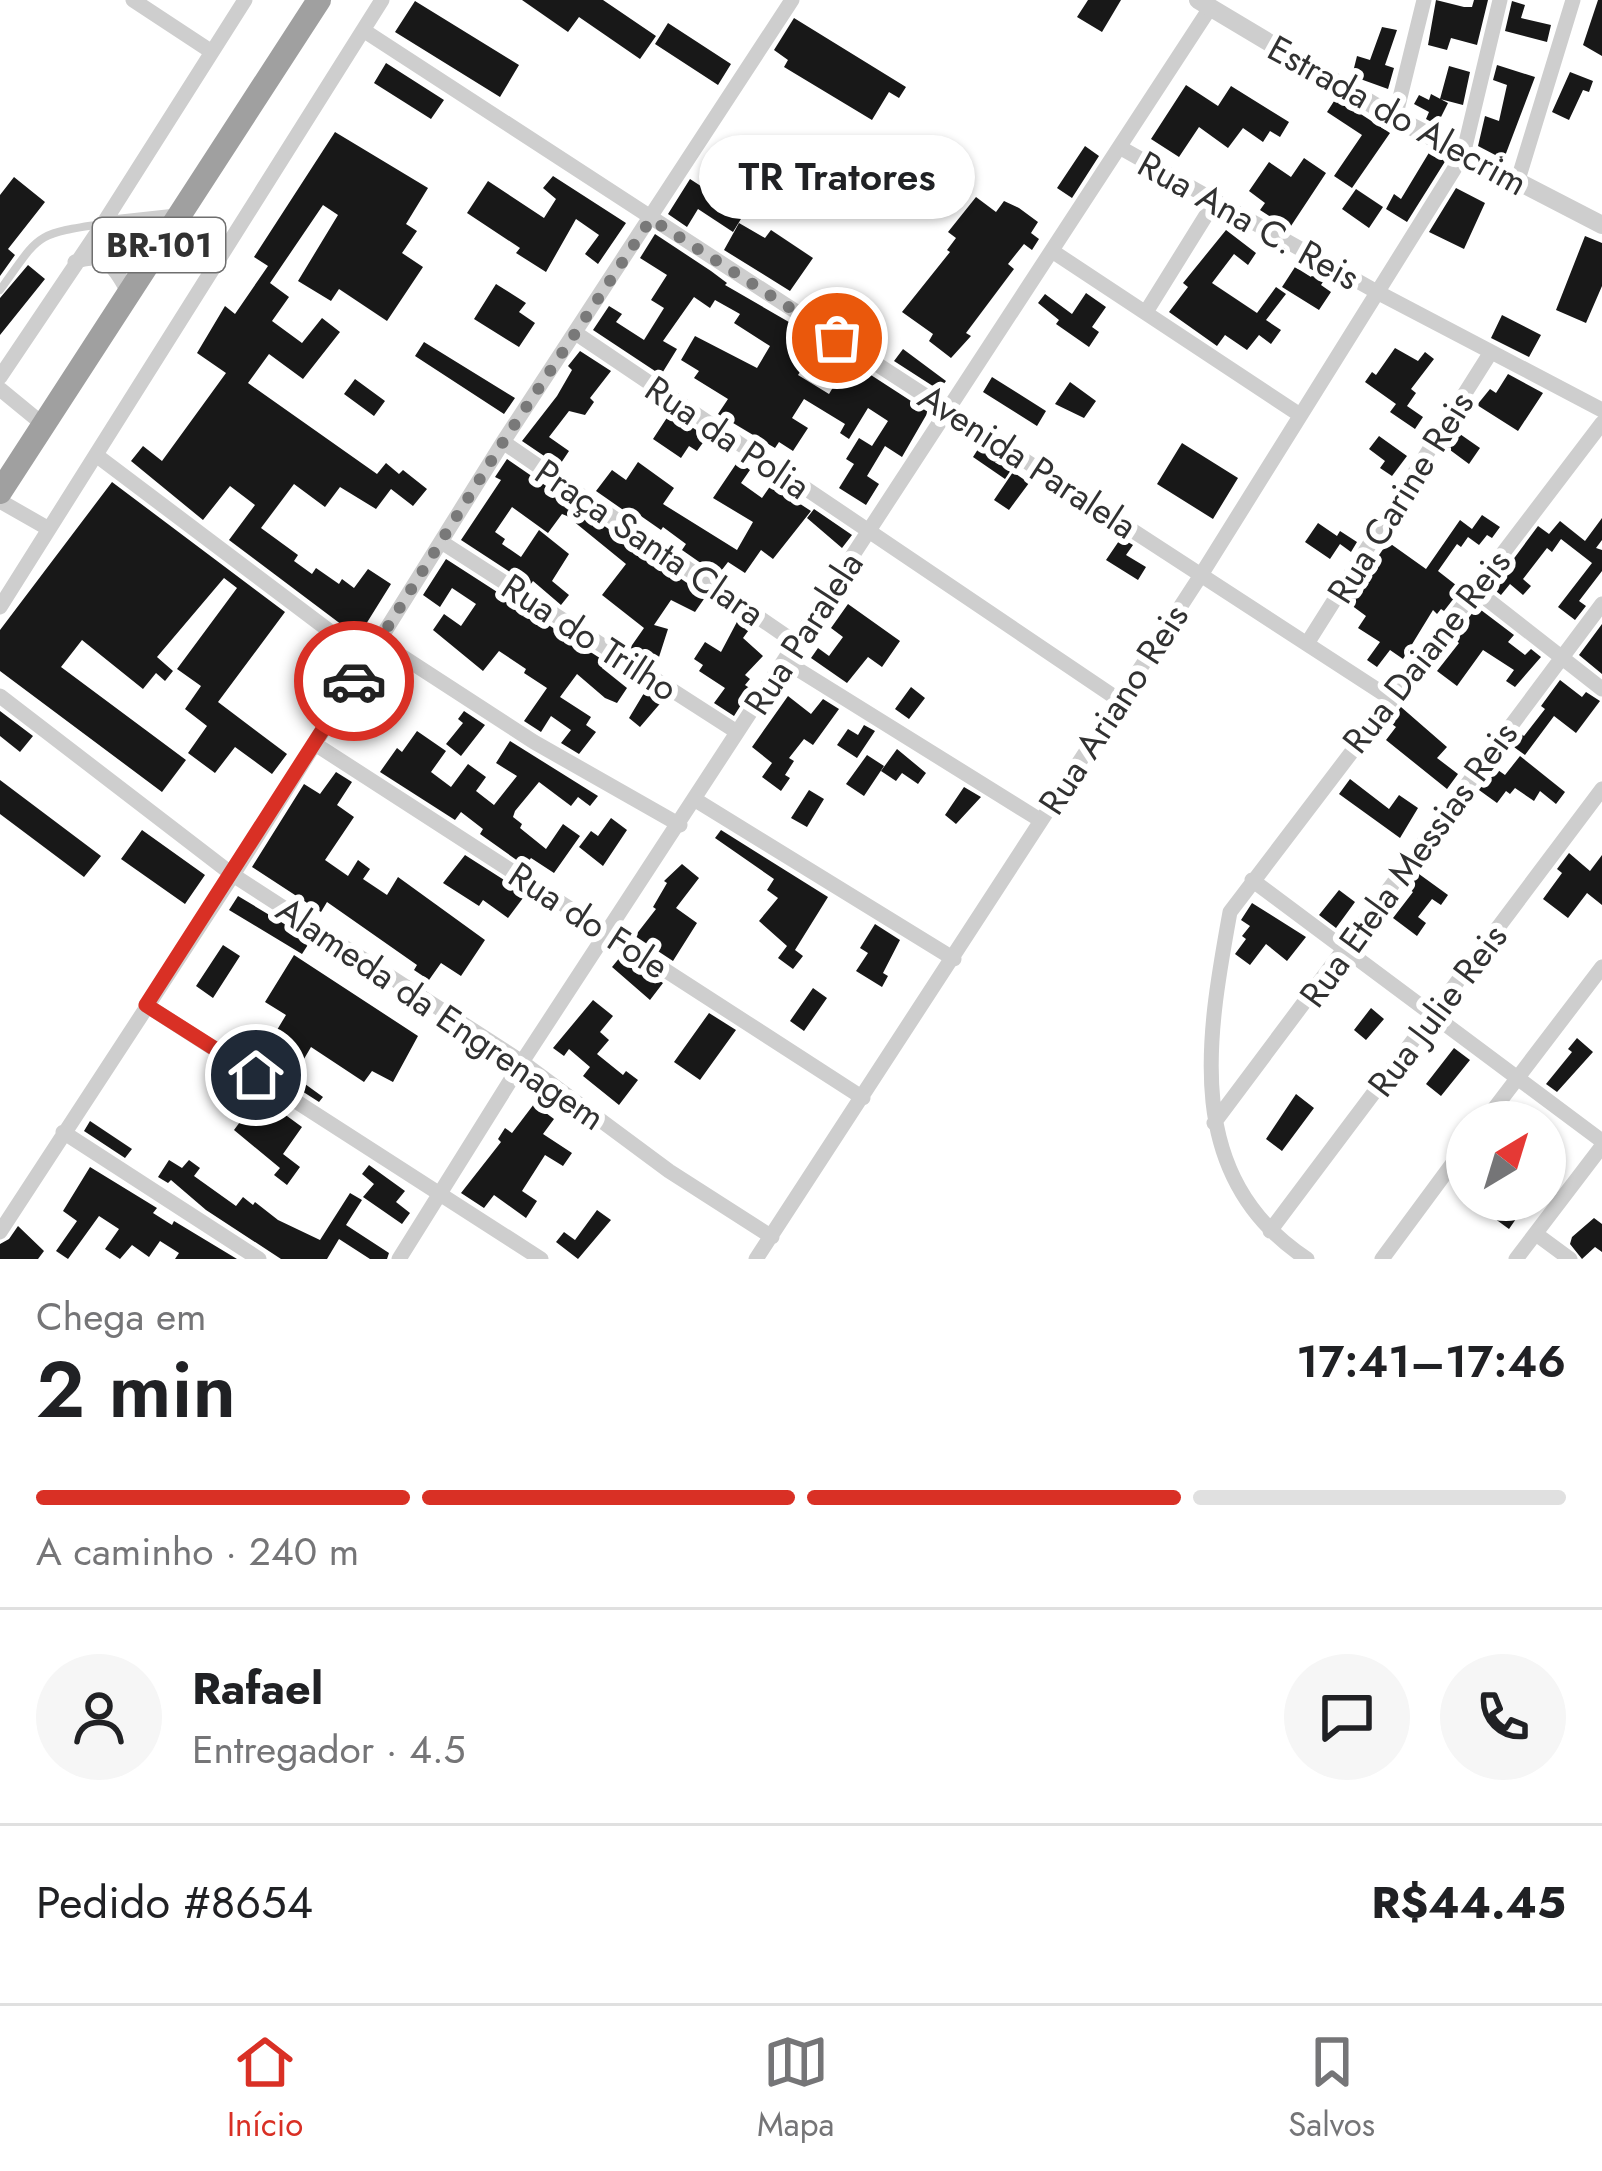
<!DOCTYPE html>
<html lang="pt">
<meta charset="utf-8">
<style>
:root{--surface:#fff;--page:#f6f6f6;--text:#202124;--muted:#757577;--line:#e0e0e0;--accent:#d93025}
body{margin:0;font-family:Jost,sans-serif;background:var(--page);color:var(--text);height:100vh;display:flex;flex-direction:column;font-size:45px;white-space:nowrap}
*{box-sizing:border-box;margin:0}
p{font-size:39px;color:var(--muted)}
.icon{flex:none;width:66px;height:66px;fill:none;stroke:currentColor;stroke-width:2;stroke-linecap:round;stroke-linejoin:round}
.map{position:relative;height:1259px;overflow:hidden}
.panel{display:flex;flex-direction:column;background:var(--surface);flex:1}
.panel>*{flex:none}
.needle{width:78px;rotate:38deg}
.tools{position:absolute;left:1446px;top:1101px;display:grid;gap:24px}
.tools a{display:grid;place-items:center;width:120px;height:120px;border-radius:50%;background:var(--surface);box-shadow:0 3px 9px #0004;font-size:60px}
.pin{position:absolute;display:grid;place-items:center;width:102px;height:102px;color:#fff;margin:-51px;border:6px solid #fff;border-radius:50%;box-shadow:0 3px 12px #0007}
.courier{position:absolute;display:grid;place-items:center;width:120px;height:120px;margin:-60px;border:9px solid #d93025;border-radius:50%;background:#fff;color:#222;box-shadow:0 3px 15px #0007}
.bubble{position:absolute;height:84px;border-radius:42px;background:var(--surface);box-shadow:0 3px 9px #0004;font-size:39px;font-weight:600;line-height:84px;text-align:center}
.summary em{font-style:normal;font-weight:600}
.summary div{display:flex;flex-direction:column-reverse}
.summary{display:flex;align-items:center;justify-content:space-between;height:204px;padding:0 36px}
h1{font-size:78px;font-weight:600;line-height:90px}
.bar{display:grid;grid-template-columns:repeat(4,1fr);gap:18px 12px;align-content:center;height:144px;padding:0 36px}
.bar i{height:15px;border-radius:9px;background:var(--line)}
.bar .selected{background:var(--accent)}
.bar p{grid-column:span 4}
.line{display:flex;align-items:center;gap:30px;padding:0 36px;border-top:3px solid var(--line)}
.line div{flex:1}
.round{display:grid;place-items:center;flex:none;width:126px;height:126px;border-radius:63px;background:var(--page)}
.tabs{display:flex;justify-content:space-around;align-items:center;height:168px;border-top:3px solid var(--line);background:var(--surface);font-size:33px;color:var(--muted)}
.tabs a{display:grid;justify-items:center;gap:6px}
.tabs .selected{color:var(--accent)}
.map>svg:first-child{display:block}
.building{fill:#181818}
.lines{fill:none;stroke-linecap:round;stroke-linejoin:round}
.service{stroke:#cecece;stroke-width:8}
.minor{stroke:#cecece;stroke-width:15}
.tertiary{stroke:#cecece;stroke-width:18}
.trunk{stroke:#a0a0a0;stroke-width:24}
.done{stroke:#797979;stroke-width:12;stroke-dasharray:0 21.6}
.route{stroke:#d93025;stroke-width:15}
.labels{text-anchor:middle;stroke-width:12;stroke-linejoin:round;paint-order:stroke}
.shield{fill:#fff;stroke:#6f6f6f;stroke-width:3}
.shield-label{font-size:33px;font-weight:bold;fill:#313131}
.street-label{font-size:36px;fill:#313131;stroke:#fff}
</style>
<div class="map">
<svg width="1602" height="1259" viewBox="0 0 1602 1259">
<rect width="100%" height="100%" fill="#fff"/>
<path class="building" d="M522 0H603L656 36 640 59 579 17 568 32Z
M1088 0H1121L1102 32 1077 17Z
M1436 0 1464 7H1472L1474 0H1488L1477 45 1451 38 1447 50 1428 45Z
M1598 0H1602V56L1583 45Z
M415 1 519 65 500 97 395 32Z
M1512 1 1525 5 1521 18 1551 25 1547 42 1505 31Z
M794 18 906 87 899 98 889 92 872 120 784 67 788 60 774 50Z
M668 23 731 64 718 85 655 44Z
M1382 27 1397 30 1385 65 1394 68 1388 89 1352 76 1357 56 1370 60Z
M386 63 444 100 431 119 374 83Z
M1497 65 1535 77 1505 156 1501 158 1478 146 1485 116 1499 121 1507 85 1493 80Z
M1449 66 1470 72 1463 105 1440 99Z
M1570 72 1593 81 1589 92 1583 90 1569 120 1552 112Z
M1186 85 1218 106 1231 86 1289 122 1280 137 1270 131 1263 142 1243 128 1228 148 1199 127 1179 157 1151 139Z
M1431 94 1448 103 1437 125 1426 119 1429 112 1414 104 1419 95 1429 100Z
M1336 98 1390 133 1352 188 1334 176 1362 135 1327 112Z
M335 132 428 188 406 224 417 231 402 253 423 267 387 321 339 289 331 301 298 281 338 215 323 205 270 283 289 297 272 321 302 343 322 318 340 332 303 379 269 354 248 383 377 474 386 463 399 474 403 470 427 489 413 506 391 489 376 509 340 487 325 507 294 484 261 528 298 555 294 561 312 574 316 568 339 584 342 579 354 588 368 569 391 584 358 637 229 540 255 505 230 486 203 520 131 461 143 446 162 461 226 373 197 353 225 306 235 314 268 266 254 257Z
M1085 146 1099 156 1072 198 1057 188Z
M1430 151 1446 160 1407 222 1386 209 1394 194 1401 199Z
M1304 158 1326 173 1289 229 1260 210 1265 203 1249 191 1269 162 1291 177Z
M553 176 626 223 598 264 585 254 599 235 576 219 546 272 516 253 520 248 467 213 488 181 544 218 556 199 543 188Z
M14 177 45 202 8 249 15 255 0 276V195Z
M690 179 744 214 733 232 698 209 687 227 668 214Z
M1456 188 1485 203 1464 249 1429 232Z
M1356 189 1383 207 1369 228 1342 209Z
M976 197 996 212 1004 201 1019 208 1038 222 1031 233 1039 239 1032 250 1024 244 1008 264 1014 269 966 333 971 336 951 358 929 341 933 334 902 312 950 252 947 250 956 238 948 232Z
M739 223 765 238 771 230 813 258 790 291 724 250Z
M1226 230 1256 253 1248 265 1234 254 1212 283 1257 313 1276 287 1286 294 1266 320 1281 330 1271 344 1259 335 1247 350 1225 335 1217 346 1169 312 1188 287 1183 283Z
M655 234 711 271 727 283 725 285 801 329 799 333 817 345 798 375 829 394 844 369 817 352 823 344 928 412 902 457 885 446 867 476 879 484 866 505 839 488 854 464 846 459 859 438 872 446 888 421 868 408 849 439 840 433 845 424 804 399 792 418 808 428 793 451 779 442 775 448 718 414 728 399 694 378 699 371 681 360 695 336 757 368 770 346 734 323 740 314 715 300 710 308 694 297 663 341 677 349 661 375 593 330 609 306 622 314 616 322 644 340 664 308 651 300 667 275 640 258Z
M1585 236 1602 243V286L1586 323 1556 310Z
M28 265 45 279 0 335V298Z
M1295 267 1311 277 1315 271 1326 277 1321 285 1331 292 1319 310 1282 287Z
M496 284 526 303 519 312 535 323 519 347 474 319Z
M1086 293 1106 307 1092 327 1099 332 1089 347 1056 324 1059 320 1038 303 1045 294 1072 314Z
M1502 315 1541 335 1529 357 1491 338Z
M424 342 515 398 504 414 415 356Z
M1395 348 1418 361 1425 352 1434 359 1411 389 1416 393 1407 406 1423 417 1415 429 1390 412 1396 404 1365 382 1372 372 1376 375Z
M903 349 946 381 939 390 894 361Z
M580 351 611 371 590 398 594 402 585 415 569 411 549 437 569 451 559 466 522 441 557 396 572 370 568 366Z
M1508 374 1543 393 1518 431 1477 405 1490 389 1496 393Z
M992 377 1046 411 1037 426 983 392Z
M355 379 385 401 374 416 344 394Z
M1070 382 1096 401 1084 418 1055 404Z
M670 413 707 437 697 451 689 446 681 458 653 439Z
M1457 432 1480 448 1469 464 1446 447Z
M1379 436 1407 456 1392 476 1380 468 1385 461 1369 449Z
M1182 443 1238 478 1213 519 1157 484Z
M980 446 1013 467 1005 479 973 457Z
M507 459 706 596 695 612 671 600 654 625 668 629 659 657 630 648 644 628 602 595 626 564 567 516 562 514 548 533 512 507 495 532 505 539 502 544 521 557 539 530 569 554 552 581 569 595 561 605 533 581 530 585 461 540 501 480 495 477Z
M738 461 750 470 741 483 762 498 771 485 811 511 773 559 761 550 745 573 728 562 718 575 682 550 686 544 663 527 661 530 638 514H629L596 491 612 470 626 480 638 462 674 488 663 504 737 550 753 522 713 498Z
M1013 472 1029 483 1009 510 994 500Z
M112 482 285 612 218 702 287 754 272 774 235 747 215 773 188 753 207 726 185 709 201 686 177 669 237 588 224 578 157 657 173 671 165 681 156 673 143 689 82 640 61 667 186 760 162 792 0 671V630Z
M814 509 852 535 842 548 807 518Z
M1482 515 1500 527 1492 538 1487 535 1479 545 1468 537 1461 547 1457 544 1438 571 1461 589 1444 611 1441 609 1437 614 1433 610 1403 659 1390 650 1377 667 1367 660 1380 642 1358 628 1366 616 1347 602 1361 581 1365 584 1381 561 1377 558 1388 542 1426 569 1460 520 1472 529Z
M1602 518V540L1596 548 1602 550V571L1579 601 1586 606 1575 620 1558 607 1592 563 1561 539 1552 552 1547 548 1523 579 1531 586 1523 595 1510 584 1501 595 1492 588 1538 526 1549 534 1560 521 1585 541Z
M1318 523 1337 536 1340 531 1357 542 1351 552 1340 544 1330 559 1305 542Z
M1121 538 1133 545 1126 555 1146 567 1138 580 1106 560Z
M446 559 606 662 602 668 627 688 617 703 605 698 577 674 560 697 591 717 586 725 596 732 579 754 561 743 571 730 551 716 541 732 524 721 547 688 524 673 526 669 499 651 483 671 433 630 444 614 461 626 476 604 452 588 440 607 423 595Z
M848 604 900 641 882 667 868 657 847 683 811 658 818 648 829 656 843 637 831 628Z
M1477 607 1514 635 1508 642 1525 655 1531 649 1541 657 1515 687 1506 681 1514 670 1483 650 1457 686 1437 671 1459 643 1453 638Z
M739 618 751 627 743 638 763 656 745 675 750 679 745 685 751 689 734 716 714 703 725 688 699 671 703 665 694 659 705 642 721 652Z
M1602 624V674L1579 655Z
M325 648 344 662 325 689 305 674Z
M1560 680 1582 697 1586 692 1600 701 1576 733 1554 716 1525 755 1511 745 1520 733 1524 736 1545 709 1541 706Z
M911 687 925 698 909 719 895 709Z
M651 691 664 699 640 727 629 718 644 693 647 695Z
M788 696 811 714 823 699 839 709 813 745 804 739 789 758 794 761 785 775 790 778 781 791 762 777 772 763 752 747Z
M1401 707 1447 747 1437 758 1458 774 1447 789 1386 740 1396 727 1389 722Z
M0 711 33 736 20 752 0 736Z
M464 711 485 725 461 756 446 744 463 723 458 719Z
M864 725 875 731 857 758 837 745 848 729 858 735Z
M417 731 446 751 431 772 451 787 468 764 486 777 476 791 494 805 517 776 496 763 510 741 598 796 590 806 578 797 571 806 539 782 515 811 513 817 522 824 520 828 546 849 563 824 580 836 554 873 531 858 525 866 480 834 483 829 461 812 455 820 380 772 397 748 402 752Z
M897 749 926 773 918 784 902 773 896 781 881 771Z
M867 755 884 766 864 796 846 784Z
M1520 756 1565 792 1556 804 1540 791 1534 801 1515 788 1510 794 1506 791 1497 803 1479 790 1495 768 1505 775Z
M336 772 352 782 337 805 354 817 325 860 348 876 358 860 370 869 363 879 387 895 398 877 485 940 461 976 441 963 429 980 414 970 417 965 327 902 321 912 252 867 304 784 320 794Z
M1350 779 1389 809 1399 795 1418 808 1400 838 1339 794Z
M0 780 101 856 84 877 0 814Z
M964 787 981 797 956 824 945 815Z
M809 790 824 799 807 827 791 818Z
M611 818 627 830 603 866 579 847 591 831 598 836Z
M142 830 205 875 185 904 121 859Z
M721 830 828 897 795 950 803 956 793 969 778 958 787 946 759 921 778 898 767 890 774 879 715 838Z
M1569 853 1590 871 1602 855V905L1587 893 1568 918 1543 899 1562 873 1557 869Z
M465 855 526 894 508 918 483 900 479 906 443 883Z
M682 864 699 878 676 908 697 923 673 961 635 936 656 909 653 907 667 883 664 881Z
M1419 874 1448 895 1441 905 1432 899 1418 917 1426 923 1417 936 1393 918 1413 892 1407 888Z
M1339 890 1355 902 1336 928 1319 915Z
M238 896 311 940 302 954 229 910Z
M1252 903 1306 937 1287 961 1266 944 1250 965 1235 954 1246 939 1242 936 1250 926 1241 920Z
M875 924 900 940 883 973 888 976 882 987 856 971 868 953 860 948Z
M223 945 240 956 213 998 196 986Z
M294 955 418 1036 393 1082 372 1071 364 1082 311 1047 294 1076 323 1097 319 1102 269 1070 280 1053 268 1045 286 1015 265 1002Z
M621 956 663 983 650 1000 612 967Z
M813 988 827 998 804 1031 790 1021Z
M593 1000 613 1016 600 1032 609 1040 597 1054 623 1075 626 1071 638 1080 619 1105 583 1076 590 1067 569 1049 564 1056 553 1048Z
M1371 1008 1384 1019 1366 1040 1354 1030Z
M709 1013 736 1030 700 1080 674 1062Z
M1577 1038 1593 1052 1557 1092 1546 1084 1572 1052 1568 1049Z
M1454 1048 1470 1060 1441 1096 1426 1084Z
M1296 1094 1314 1108 1282 1151 1266 1139Z
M254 1103 271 1115 276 1108 302 1127 283 1154 300 1167 287 1185 274 1175 280 1168 234 1130Z
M534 1104 554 1119 543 1134 572 1153 563 1166 545 1155 522 1191 537 1201 526 1218 494 1195 484 1208 461 1193 501 1142 498 1139 505 1128 512 1133Z
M90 1121 132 1149 125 1158 84 1131Z
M169 1160 182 1168 189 1160 200 1168 194 1176 236 1206 243 1197 253 1205 255 1202 278 1220 320 1240 350 1193 362 1200 346 1225 389 1253 387 1259H370L339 1239 327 1259H281L206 1210 171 1180 168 1183 158 1177Z
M369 1165 405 1191 396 1202 410 1213 402 1224 363 1197 374 1184 362 1174Z
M90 1167 157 1208 153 1213 172 1225 174 1221 237 1259H175L179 1253 160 1241 149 1257 132 1245 120 1259 105 1249 119 1229 99 1216 68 1259 56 1251 77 1221 63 1211Z
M1497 1200H1518L1510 1211 1518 1216 1509 1229 1487 1213Z
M597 1210 611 1220 578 1259 556 1242 564 1232 575 1240Z
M1594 1218 1602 1224V1252L1595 1247 1582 1259 1570 1244 1572 1237Z
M18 1226 44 1251 38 1259H0V1244L9 1239Z"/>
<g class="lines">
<path class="service" d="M0 290C40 235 33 234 102 224"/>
<path class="minor" d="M133 0 212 52
M363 30 1390 698
M1395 118 1424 0
M1121 148 1377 292 1602 410
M1517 183 1573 0
M103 224 176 216
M1052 251 1300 415
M75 262C105 249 117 270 129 294
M1146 312 1215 201
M577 334 1119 700
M0 377 103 224 245 0
M0 389 45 426
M503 442 796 643
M96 455 368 660
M0 501 49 529
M443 543 737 732
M1474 589 1602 689
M0 607 382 0
M380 642 534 742 680 825
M1308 642 1491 352
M786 662 1040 820
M0 696 233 875 522 1062 669 1171 772 1237
M315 744 863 1098
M694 799 954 959
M1252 880 1602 1141
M146 1005 541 1259
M1484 1122 1602 967
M1214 1123 1602 604
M63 1132 259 1259
M1270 1231 1602 789
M0 1232 233 875 503 442 792 0
M1536 1234 1570 1259
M399 1259 522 1062 1210 8
M756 1259 1201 575 1463 155 1500 0
M1307 1259C1182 1177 1207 1038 1230 912L1602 423
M1382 1259 1467 1144
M1516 1259 1602 1146"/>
<path class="tertiary" d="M1198 0 1395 118 1602 225"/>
<path class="trunk" d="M0 492 319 0"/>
</g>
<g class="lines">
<path class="done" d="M354 681 503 442 651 219 837 338"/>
<path class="route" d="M256 1075 146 1005 354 681"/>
</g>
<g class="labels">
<rect class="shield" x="93" y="218" width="132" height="54" rx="9"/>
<g class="shield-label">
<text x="159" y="257">BR-101</text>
</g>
<g class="street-label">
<text transform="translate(1398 115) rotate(29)" y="13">Estrada do Alecrim</text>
<text transform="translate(1249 220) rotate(29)" y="13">Rua Ana C. Reis</text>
<text transform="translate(728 437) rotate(34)" y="13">Rua da Polia</text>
<text transform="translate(1028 461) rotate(33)" y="13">Avenida Paralela</text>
<text transform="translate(1400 497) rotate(-58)" y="13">Rua Carine Reis</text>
<text transform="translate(650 542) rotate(34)" y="13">Praça Santa Clara</text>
<text transform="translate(803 633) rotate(-57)" y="13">Rua Paralela</text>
<text transform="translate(590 637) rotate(33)" y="13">Rua do Trilho</text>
<text transform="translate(1426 651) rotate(-52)" y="13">Rua Daiane Reis</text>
<text transform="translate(1113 709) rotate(-57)" y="13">Rua Ariano Reis</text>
<text transform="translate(1408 864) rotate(-54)" y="13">Rua Etela Messias Reis</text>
<text transform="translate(589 920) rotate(33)" y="13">Rua do Fole</text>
<text transform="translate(1437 1010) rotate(-53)" y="13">Rua Julie Reis</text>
<text transform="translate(441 1013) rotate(34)" y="13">Alameda da Engrenagem</text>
</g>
</g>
</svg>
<div class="tools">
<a><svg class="needle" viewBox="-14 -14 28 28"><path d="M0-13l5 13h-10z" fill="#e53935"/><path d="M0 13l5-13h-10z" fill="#757577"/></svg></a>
</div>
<div class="pin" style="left:837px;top:338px;background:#ea580c"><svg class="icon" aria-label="bag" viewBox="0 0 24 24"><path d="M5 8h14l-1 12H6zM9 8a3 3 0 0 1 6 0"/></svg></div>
<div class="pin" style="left:256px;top:1075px;background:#1f2937"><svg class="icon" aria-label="home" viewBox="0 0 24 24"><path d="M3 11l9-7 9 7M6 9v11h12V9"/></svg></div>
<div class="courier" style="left:354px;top:681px"><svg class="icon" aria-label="car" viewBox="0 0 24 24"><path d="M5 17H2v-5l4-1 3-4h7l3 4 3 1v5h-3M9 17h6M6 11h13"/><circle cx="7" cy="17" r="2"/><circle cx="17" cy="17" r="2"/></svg></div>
<div class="bubble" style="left:699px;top:135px;width:276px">TR Tratores</div>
</div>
<section class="panel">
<div class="summary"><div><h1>2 min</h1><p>Chega em</p></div><em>17:41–17:46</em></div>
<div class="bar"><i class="selected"></i><i class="selected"></i><i class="selected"></i><i></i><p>A caminho · 240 m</p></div>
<div class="line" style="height:216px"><a class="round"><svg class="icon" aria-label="person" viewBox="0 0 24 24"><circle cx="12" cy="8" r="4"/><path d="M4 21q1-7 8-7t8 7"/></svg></a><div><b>Rafael</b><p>Entregador · 4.5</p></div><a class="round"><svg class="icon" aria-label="chat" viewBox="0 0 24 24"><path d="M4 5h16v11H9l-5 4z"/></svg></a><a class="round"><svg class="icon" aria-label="phone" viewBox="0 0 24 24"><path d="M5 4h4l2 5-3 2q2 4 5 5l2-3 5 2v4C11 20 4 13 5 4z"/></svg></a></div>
<div class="line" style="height:156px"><div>Pedido #8654</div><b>R$44.45</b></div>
</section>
<nav class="tabs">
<a class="selected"><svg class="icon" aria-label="home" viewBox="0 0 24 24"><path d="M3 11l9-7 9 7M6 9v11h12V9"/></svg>Início</a>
<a><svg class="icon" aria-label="map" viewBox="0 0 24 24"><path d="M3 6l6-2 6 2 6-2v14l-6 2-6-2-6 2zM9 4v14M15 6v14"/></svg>Mapa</a>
<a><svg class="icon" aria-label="saved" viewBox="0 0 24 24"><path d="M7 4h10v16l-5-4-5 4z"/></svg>Salvos</a>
</nav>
